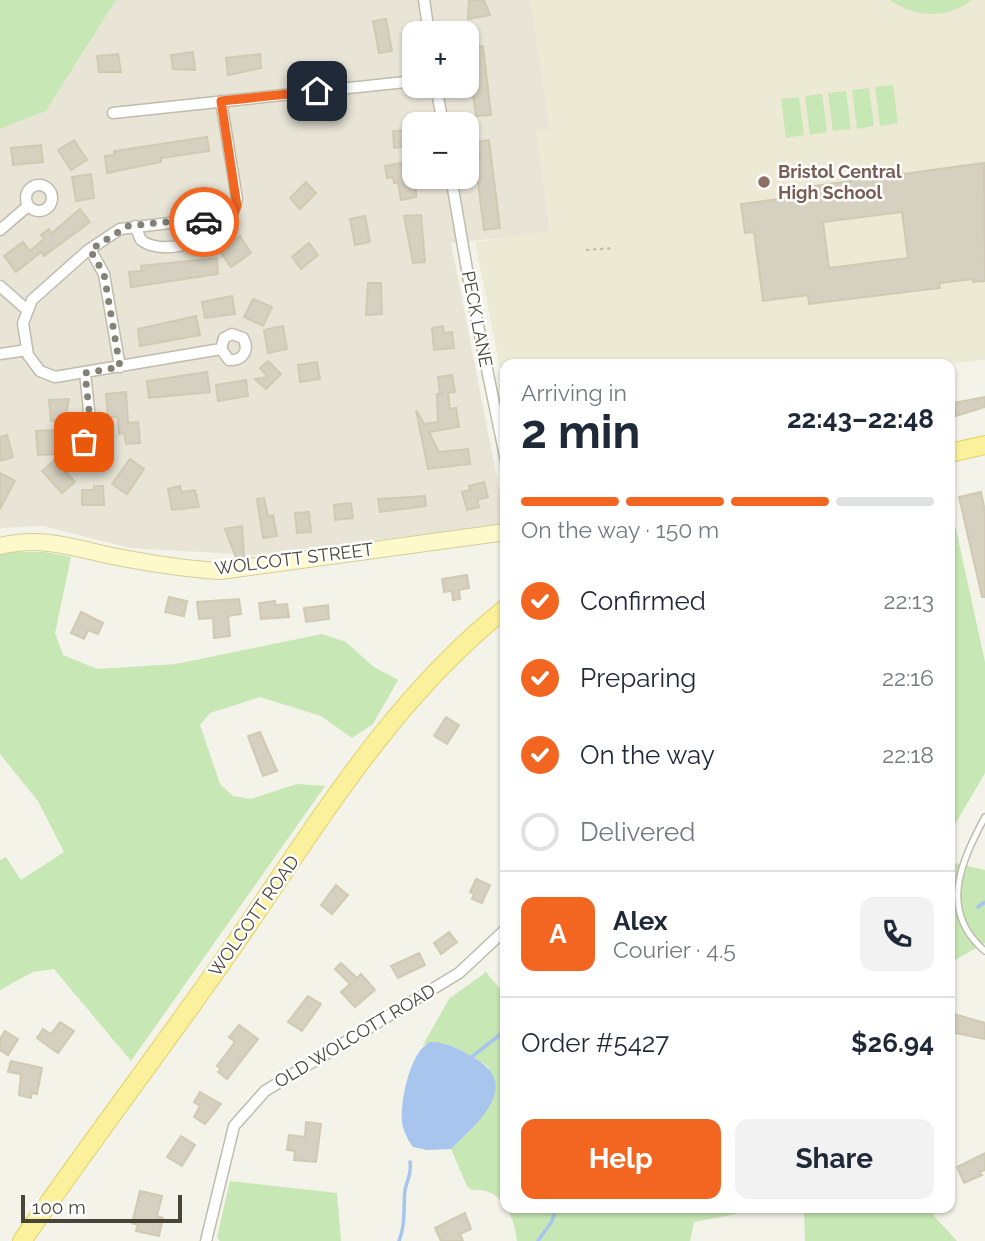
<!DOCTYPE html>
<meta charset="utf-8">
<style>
:root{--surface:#fff;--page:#f2f2f3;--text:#1f2937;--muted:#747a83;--line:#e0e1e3;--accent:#f26622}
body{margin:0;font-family:Raleway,sans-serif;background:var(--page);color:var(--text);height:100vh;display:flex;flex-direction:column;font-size:26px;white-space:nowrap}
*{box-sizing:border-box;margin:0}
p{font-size:23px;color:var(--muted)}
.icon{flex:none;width:38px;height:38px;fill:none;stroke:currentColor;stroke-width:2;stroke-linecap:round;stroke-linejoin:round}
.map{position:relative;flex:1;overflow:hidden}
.panel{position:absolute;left:500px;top:359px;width:455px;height:854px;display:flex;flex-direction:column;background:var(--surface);border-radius:14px;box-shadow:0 2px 5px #0004}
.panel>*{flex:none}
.buttons{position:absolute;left:402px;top:21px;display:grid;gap:14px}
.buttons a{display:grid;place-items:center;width:77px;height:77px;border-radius:14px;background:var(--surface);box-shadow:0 2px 5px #0004;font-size:35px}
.scale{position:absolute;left:21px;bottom:18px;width:161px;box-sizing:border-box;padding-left:7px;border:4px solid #484438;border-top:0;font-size:19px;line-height:24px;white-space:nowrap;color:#484438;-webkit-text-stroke:5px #fff;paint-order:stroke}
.pin{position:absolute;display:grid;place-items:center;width:60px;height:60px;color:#fff;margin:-30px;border-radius:14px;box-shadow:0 4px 10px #0006}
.courier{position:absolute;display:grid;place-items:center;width:70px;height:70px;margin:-35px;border:5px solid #f26622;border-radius:50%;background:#fff;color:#222;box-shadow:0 2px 9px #0007}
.summary em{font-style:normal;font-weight:700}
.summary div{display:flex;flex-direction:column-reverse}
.summary{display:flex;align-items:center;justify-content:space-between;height:119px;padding:0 21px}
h1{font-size:46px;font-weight:700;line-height:52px}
.bar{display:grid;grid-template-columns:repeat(4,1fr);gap:10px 7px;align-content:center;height:84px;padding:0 21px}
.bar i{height:9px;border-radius:5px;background:var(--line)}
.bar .current{background:var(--accent)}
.bar p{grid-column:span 4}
.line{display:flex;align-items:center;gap:18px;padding:0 21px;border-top:2px solid var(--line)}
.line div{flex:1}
.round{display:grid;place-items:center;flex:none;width:74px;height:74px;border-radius:14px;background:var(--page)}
ol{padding:0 21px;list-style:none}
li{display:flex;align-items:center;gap:21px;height:77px}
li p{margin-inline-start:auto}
li .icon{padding:7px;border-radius:50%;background:var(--accent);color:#fff;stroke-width:4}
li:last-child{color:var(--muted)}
li i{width:38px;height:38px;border:4px solid var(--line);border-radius:50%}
.cta{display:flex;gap:14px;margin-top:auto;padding:14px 21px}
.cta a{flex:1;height:80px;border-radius:14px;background:var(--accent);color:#fff;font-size:28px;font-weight:700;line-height:80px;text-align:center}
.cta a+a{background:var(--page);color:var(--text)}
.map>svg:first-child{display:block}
.residential{fill:#e8e5d7;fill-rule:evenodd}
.education{fill:#ecead4}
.green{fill:#c7e7b4}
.water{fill:#a8c5ee}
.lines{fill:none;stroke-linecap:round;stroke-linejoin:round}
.stream{stroke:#a8c5ee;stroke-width:3.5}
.building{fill:#d5d0bf;stroke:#d0cab2;stroke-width:2;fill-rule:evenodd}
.service-casing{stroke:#bfbcac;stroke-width:8}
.minor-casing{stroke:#bfbcac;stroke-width:13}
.secondary-casing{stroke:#d2cd9a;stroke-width:18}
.primary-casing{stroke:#e0d16b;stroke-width:20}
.path{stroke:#c1ba9e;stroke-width:2;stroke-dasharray:3.5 3.5;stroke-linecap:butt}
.service{stroke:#fff;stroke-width:5}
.minor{stroke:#fff;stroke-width:10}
.secondary{stroke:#fdf9ca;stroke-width:16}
.primary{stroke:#fbf09b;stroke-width:18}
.done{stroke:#848176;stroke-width:7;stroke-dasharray:0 12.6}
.route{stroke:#f26622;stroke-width:9}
.education-dot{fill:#8d6e63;stroke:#fff;stroke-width:2.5}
.labels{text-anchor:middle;stroke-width:5;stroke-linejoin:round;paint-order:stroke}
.education-label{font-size:18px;font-weight:bold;fill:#785e54;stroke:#fff;text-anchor:start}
.street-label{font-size:18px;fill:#484438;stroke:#fff}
</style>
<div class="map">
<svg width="985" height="1241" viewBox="0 0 985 1241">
<rect width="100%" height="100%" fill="#f4f3e9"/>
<path class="residential" d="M116 0H531L550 130 537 132 550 233 451 243 506 524 253 555 130 548 42 526 0 528V129L46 111ZM415 33H467V86H415ZM415 124H467V177H415Z"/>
<path class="education" d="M531 0H985V360L943 364H506V397L475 242 550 232 537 132 550 130Z"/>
<path class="green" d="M0 0H116L46 111 0 129Z
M890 0H972C946 19 916 18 890 0Z
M893 85 898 123 880 126 875 87Z
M869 88 874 126 857 129 852 90Z
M846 91 851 129 833 131 828 93Z
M822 94 827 132 810 135 805 96Z
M799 97 804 135 786 138 781 99Z
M950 502 985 662V773L950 833Z
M10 552H45L71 557 55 633 63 655 97 669 176 664 322 634 346 642 374 667 398 680 373 724 352 738 321 716 260 697 210 713 200 725 220 784 233 796 251 799 297 784 325 786 131 1061 54 969 33 972 0 990V860L6 857 21 880 64 852 38 801 0 754V555Z
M950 862 985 870V943L950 963Z
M486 972 506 996V1208H741L736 1214 694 1222 690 1241H517C514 1215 501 1187 472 1190L467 1186 451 1149 474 1127 489 1067C471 1056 444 1036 423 1045L449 999Z
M230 1181 337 1193 341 1241H220L217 1237Z
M804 1208H931L934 1216 957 1241H805Z"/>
<path class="water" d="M430 1042C448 1042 461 1050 476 1059 522 1086 476 1125 451 1149L427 1150 413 1147C408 1140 403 1131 402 1122 400 1102 410 1051 430 1042Z"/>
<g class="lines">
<path class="stream" d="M978 907 985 902
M469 1059 506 1030
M399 1241C406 1223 403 1208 405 1190 407 1179 412 1175 410 1162
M538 1241 552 1221 556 1208"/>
</g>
<path class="building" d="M469 0H484L490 15 468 19Z
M386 19 392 51 379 53 373 21Z
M483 46 491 115 476 116 467 49Z
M193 52 195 70 173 69 171 55Z
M118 54 121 72H99L97 56Z
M260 54 261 68 228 75 226 58Z
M408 130 410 146 394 148 393 131Z
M207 137 209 151 161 158V162L107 173 105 156 114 155V151Z
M74 140 87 160 71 170 58 150Z
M489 140 500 228 484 230 475 160H480L477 142Z
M41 145 43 162 13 165 11 148Z
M401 163 404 180 416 178V197L401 200 398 182 394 183 393 177 387 178 385 166Z
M984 163 985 281 973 282V279L939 283 940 288 809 304 808 295 763 301 754 232 745 233 741 204 793 197 792 189ZM902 212 908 258 829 268 823 222Z
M91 174 94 198 76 201 72 177Z
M306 182 316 193 300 209 290 198Z
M80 209 90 222 44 256 41 252 16 272 4 256 23 242 30 251 44 239 41 235 49 229 52 233Z
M421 215 425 262 413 263 404 216Z
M365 216 370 242 355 245 350 219Z
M240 236 251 253 231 267 219 250Z
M309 243 318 255 301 269 292 257Z
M217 258 218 274 131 287 129 272 142 271 141 266Z
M368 283H381L382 314 366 315Z
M232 296 235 314 205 318 202 302Z
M253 299 272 307 263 326 244 317Z
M196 316 200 335 140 346 138 329Z
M283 326 287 349 268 353 264 330Z
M443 326 444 333 452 332 454 348 434 350 432 328Z
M268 361 281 374 266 389 255 379 268 377 260 368Z
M317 362 320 379 300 382 298 365Z
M207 372 210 392 149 398 147 381Z
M452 375 455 392 448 393 450 409 456 408 459 427 429 432 439 452 468 449 470 464 428 469 416 410 424 424 438 422 437 394 444 393 440 394 438 377Z
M246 380 248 396 218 401 216 385Z
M126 392 128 423 138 422 140 443 126 444 124 433 119 434 118 417 108 418 106 394Z
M985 397V407L956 416 953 403Z
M69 399 65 420 51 421 49 400Z
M57 430 59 454 38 455 36 431Z
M7 435 13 457 0 461V437Z
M130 459 144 469 127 494 112 484Z
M55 460 75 482 62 493 42 471Z
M0 473 15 481 0 509Z
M484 482 488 497 477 500 479 507 467 510 462 492 470 490 469 486Z
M94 486H103L104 505H82V490H94Z
M180 486 181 492 195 490 199 507 172 510 168 489Z
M981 492 985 511V597H982L959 497Z
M425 496 426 506 380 512 378 499Z
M264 498 268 516 273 515 277 536 263 538 257 499Z
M351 503 353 518 335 520 334 505Z
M309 512 311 532 297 533 295 513Z
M242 526 244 557 236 558 225 529Z
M467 575 469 588 459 590 460 599 453 600 452 591 444 592 442 579Z
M169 597 187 601 184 616 165 612Z
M239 599 241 614 228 616 230 636 214 638 213 618 199 619 197 602Z
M275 601V605L287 604 289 617 261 619 259 603Z
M328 605 329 619 306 622 304 608Z
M81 612 103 623 98 634 88 630 84 639 71 633Z
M446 717 459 725 447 744 434 736Z
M260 732 277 771 263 776 248 736Z
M476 879 490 885 482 903 472 899 474 894 470 892Z
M336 885 348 895 332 914 321 905Z
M449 932 457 942 441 954 434 943Z
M419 953 425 965 398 978 391 966Z
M341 963 357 978 361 974 375 990 355 1007 341 992 350 984 335 969Z
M308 996 321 1004 302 1031 288 1022Z
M954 1014 985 1023V1039L950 1032V1016Z
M60 1022 74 1031 58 1053 37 1038 43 1029 51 1034Z
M239 1025 258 1039 227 1079 218 1072 221 1069 217 1066 235 1042 229 1037Z
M5 1031 18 1039 8 1055 0 1050V1039Z
M11 1061 42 1068 37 1094 32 1093 31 1098 19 1095 21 1074 8 1072Z
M200 1092 221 1104 205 1124 194 1117 200 1106 194 1102Z
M306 1122 321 1124 316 1162 294 1160 295 1151 287 1150 289 1135 305 1137Z
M181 1136 195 1145 182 1166 167 1157Z
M985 1153V1170L980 1172 982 1175 964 1183 957 1167Z
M140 1191 162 1196 157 1216 163 1218 159 1236 136 1231 138 1225 132 1223Z
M465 1213 471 1229 460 1234 463 1241H441L435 1228Z"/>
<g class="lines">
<g class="service-casing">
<path id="service" d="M985 817C961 862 938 911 985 951"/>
</g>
<g class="minor-casing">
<path id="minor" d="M424 0 429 33
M436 86 443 124
M113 113 415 81
M451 177 470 287 506 461
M26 198a13 13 0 1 1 26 0a13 13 0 1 1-26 0Z
M135 226 141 240C158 254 204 247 211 223
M0 230 28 206
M90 249 104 274 120 367
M0 286 26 309
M221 349 224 338 232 334 243 338C250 350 243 361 229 360L221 349 55 377 40 371 28 355 23 323 32 300 87 251 120 229 185 221 216 224 232 216 237 199 221 101
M0 354 27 350
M85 373 92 438 84 442 81 454 86 462 94 464 105 458 103 443 92 438
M206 1241 234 1126 265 1091 459 973 506 929"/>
</g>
<g class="secondary-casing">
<path id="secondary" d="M0 546C43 536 70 547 112 556 148 563 183 569 220 571L506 532"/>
</g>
<g class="primary-casing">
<path id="primary" d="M950 453 985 445
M22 1241C90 1143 163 1047 232 948 315 828 390 700 506 608"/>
</g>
<path class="path" d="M586 250 613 248"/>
<use href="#service" class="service"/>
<use href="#minor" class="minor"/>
<use href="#secondary" class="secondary"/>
<use href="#primary" class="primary"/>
</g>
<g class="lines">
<path class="done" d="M84 442 92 438 85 373 120 367 104 274 90 250 128 226 175 221 204 222"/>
<path class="route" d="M204 222C220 225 231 222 237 206L221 101 317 91"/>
</g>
<circle class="education-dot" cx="764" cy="182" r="7"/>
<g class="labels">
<g class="education-label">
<text x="778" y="178">Bristol Central<tspan x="778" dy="21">High School</tspan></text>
</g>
<g class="street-label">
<text transform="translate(477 319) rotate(79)" y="6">PECK LANE</text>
<text transform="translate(294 559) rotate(-7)" y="6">WOLCOTT STREET</text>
<text transform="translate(254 916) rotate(-55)" y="6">WOLCOTT ROAD</text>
<text transform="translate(355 1036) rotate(-31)" y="6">OLD WOLCOTT ROAD</text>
</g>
</g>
</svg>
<div class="buttons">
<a>+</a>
<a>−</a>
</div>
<div class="scale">100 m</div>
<div class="pin" style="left:84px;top:442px;background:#ea580c"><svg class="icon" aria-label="bag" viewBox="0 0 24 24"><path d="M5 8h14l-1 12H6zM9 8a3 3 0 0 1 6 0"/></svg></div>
<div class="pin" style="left:317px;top:91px;background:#1f2937"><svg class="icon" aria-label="home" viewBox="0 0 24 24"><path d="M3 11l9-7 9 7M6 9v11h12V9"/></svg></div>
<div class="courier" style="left:204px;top:222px"><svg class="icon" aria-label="car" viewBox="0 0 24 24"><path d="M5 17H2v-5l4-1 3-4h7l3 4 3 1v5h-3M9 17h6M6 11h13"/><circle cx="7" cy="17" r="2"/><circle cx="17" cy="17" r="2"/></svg></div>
<section class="panel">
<div class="summary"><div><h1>2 min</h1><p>Arriving in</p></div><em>22:43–22:48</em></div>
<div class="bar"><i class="current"></i><i class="current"></i><i class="current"></i><i></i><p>On the way · 150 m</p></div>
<ol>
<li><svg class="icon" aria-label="check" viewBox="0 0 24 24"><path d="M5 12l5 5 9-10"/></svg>Confirmed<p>22:13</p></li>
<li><svg class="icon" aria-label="check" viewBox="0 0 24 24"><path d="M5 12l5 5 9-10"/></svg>Preparing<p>22:16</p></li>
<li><svg class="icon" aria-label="check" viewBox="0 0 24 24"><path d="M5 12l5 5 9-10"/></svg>On the way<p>22:18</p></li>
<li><i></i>Delivered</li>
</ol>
<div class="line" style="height:126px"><b class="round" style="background:var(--accent);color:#fff">A</b><div><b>Alex</b><p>Courier · 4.5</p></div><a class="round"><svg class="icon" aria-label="phone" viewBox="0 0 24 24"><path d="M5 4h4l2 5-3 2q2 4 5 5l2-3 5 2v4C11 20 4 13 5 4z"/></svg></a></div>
<div class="line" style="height:91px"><div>Order #5427</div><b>$26.94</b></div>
<div class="cta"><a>Help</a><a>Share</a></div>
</section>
</div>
